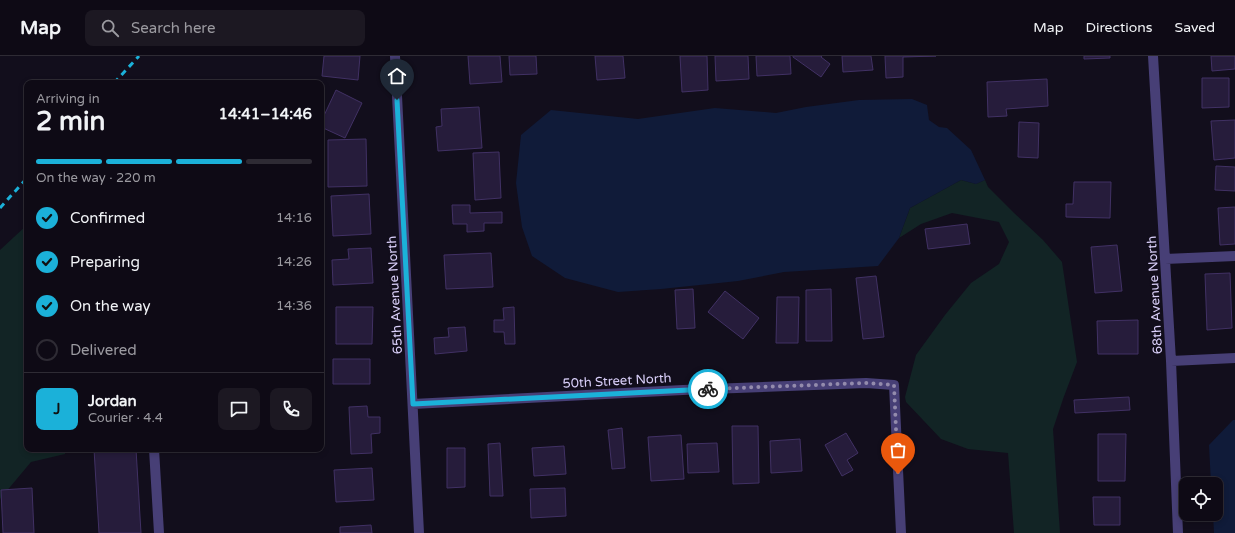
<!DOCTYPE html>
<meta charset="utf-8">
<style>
:root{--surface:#0e0a15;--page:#1c1822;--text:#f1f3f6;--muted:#9b9aa0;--line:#2e2b34;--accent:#1bb1d9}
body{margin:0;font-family:"Varela Round",sans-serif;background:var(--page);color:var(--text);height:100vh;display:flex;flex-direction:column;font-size:15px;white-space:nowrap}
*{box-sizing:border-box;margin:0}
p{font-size:13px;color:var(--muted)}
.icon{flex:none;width:22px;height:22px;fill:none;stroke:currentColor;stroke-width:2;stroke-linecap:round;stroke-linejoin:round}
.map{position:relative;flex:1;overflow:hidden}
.sheet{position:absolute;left:24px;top:24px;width:300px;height:372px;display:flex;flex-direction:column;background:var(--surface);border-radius:8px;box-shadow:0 2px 6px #0003,0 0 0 1px var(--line)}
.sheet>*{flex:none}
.buttons{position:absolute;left:1179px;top:421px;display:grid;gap:8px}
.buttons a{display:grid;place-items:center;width:44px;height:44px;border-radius:8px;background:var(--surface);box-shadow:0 2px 6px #0003,0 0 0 1px var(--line);font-size:20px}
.pin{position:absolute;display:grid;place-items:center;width:34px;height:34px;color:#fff;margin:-41px -17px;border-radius:50% 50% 50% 0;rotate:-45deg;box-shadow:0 0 4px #0007}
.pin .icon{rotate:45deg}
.courier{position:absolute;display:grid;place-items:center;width:40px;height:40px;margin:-20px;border:3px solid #1bb1d9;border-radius:50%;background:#fff;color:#222;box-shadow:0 1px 5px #0007}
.overview em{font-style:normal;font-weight:800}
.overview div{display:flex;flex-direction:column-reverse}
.overview{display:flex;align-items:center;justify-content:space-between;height:68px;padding:0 12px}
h1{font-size:26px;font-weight:800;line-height:30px}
.bar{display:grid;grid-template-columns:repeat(4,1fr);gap:6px 4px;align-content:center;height:48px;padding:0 12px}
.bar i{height:5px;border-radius:3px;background:var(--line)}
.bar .on{background:var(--accent)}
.bar p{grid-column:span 4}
.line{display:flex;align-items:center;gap:10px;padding:0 12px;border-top:1px solid var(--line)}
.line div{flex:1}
.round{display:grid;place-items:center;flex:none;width:42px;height:42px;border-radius:8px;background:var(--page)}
ol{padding:0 12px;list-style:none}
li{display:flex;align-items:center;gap:12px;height:44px}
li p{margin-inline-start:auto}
li .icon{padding:4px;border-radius:50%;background:var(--accent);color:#111;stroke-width:4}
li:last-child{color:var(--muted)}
li i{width:22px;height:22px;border:2px solid var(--line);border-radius:50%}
header{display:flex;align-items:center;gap:24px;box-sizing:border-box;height:56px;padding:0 20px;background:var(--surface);border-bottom:1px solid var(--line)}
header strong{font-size:19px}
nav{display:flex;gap:22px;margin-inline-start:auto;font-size:14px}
.search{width:280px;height:36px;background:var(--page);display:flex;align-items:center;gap:10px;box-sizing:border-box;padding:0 14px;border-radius:8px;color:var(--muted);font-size:15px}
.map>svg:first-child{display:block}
.green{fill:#122425}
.water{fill:#101b39}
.building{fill:#261c3b;stroke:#413164}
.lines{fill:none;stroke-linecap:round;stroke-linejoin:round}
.minor{stroke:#473f76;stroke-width:10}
.rail{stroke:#1bb1d9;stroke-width:3;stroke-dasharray:6 5;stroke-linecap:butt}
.done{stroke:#938bac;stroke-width:4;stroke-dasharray:0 7.2}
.route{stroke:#1bb1d9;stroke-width:5}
.labels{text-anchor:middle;stroke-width:4;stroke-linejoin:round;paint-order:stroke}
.street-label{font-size:13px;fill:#d9cff9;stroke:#120e1c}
</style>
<header>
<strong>Map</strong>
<div class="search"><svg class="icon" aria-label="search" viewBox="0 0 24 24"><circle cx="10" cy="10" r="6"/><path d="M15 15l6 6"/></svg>Search here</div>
<nav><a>Map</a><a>Directions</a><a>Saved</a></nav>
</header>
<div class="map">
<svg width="1235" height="477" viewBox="0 0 1235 477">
<rect width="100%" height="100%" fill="#120e1c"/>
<path class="green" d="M961 124 976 128 985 124 988 131 1013 156 1043 184 1062 206 1077 306 1063 343 1053 373 1060 477H1014L1008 397 968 393 941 383 906 346 905 341 916 299 945 259 971 227 999 208 1009 186 999 166 952 157 921 168 899 182 910 152Z
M27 169V393H65V398L31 406 0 443V194Z"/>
<path class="water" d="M912 43 927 49 929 64 939 71 947 72 971 94 985 124 976 128 961 124 910 152 899 182 878 210 784 216 738 225 661 233 618 236 565 222 532 200 522 171 516 127 521 79 551 54 638 63 715 52 776 57 806 51 859 44Z
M1233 364H1235V477H1214L1213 458H1216V428H1211L1209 389Z"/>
<path class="building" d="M324 0H360L358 24 322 20Z
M468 0H500L502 26 470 28Z
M509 0H536L537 18 510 19Z
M595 0H623L625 22 597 24Z
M680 0H707L708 34 682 36Z
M715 0H748L749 23 716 25Z
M756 0H790L791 18 757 20Z
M793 0H822L821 1 830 8 821 21 793 1Z
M842 0H871L873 14 843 16Z
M885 0H936L903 1V21L886 22Z
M1084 0H1110V2L1084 3Z
M1211 0H1235V13L1212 15Z
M1202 22H1229V51L1202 52Z
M1047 23 1048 50 1006 53 1007 60 988 61 987 26Z
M336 34 362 47 345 82 321 71V66Z
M479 51 482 92 438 95 436 71 442 70 441 53Z
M1235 64V102L1214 104 1211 65Z
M1019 66 1039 67 1038 102 1018 101Z
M366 83 367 130 328 131V84Z
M499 96 501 142 475 144 473 97Z
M1216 110 1235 111V135L1215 134Z
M1074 126H1111L1110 162 1066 161V148H1073Z
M369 138 371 178 333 180 331 140Z
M452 149H470V157L502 156V167H484V175L467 176V168H453Z
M1235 151V188L1220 189 1218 152Z
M967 168 970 188 928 193 925 173Z
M1117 189 1122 235 1095 237 1091 191Z
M371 192 373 227 333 229 332 204 349 203 348 193Z
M491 197 493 231 446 233 444 199Z
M1230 217 1232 272 1207 274 1205 218Z
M876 220 884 281 863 283 856 222Z
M693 233 695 272 677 273 675 234Z
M831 233 832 285H806V234Z
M725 235 759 262 743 283 708 256Z
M777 241H799L798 287H776Z
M336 251H373L372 288H336Z
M514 251 515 288H505L504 276H494V264H504L503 252Z
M1138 264V298H1098L1097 265Z
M465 271 467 295 435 298 434 282 449 281 448 272Z
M333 303H370V328H333Z
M1129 341 1130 354 1075 357 1074 344Z
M367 350 368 361H380V377L371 378 372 397 351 398 349 351Z
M732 370H758L759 427 733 428Z
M622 372 625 412 612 413 608 374Z
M846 377 858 397 847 404 853 414 842 420 825 389Z
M1098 378H1126L1125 425H1098Z
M681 379 684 423 651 425 648 381Z
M800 383 802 415 771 417 770 385Z
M500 387 503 440H490L488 388Z
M717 387 719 416 688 417 687 388Z
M564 390 566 418 534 420 532 392Z
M447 392H465V431L447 432Z
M94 393H136L141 477H99Z
M372 412 374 444 336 446 334 414Z
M32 432 34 477H3L1 434Z
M565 432 566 460 531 462 530 433Z
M1093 441H1120V469H1094Z
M371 469 372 477H340V471Z"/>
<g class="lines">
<path class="minor" d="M395 0 419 477
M1153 0 1171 305 1178 477
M1165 203 1235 200
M1171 305 1235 302
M413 348 683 334 866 327 894 329 901 477
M154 393 159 477"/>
<path class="rail" d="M114 27 139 0
M0 152 27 122"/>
</g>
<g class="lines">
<path class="done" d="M708 333 866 327 894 329 898 418"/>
<path class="route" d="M397 44 413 348 708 333"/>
</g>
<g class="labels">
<g class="street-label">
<text transform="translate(394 239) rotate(-93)" y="5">65th Avenue North</text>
<text transform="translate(1154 239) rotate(-93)" y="5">68th Avenue North</text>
<text transform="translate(617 324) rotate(-3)" y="5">50th Street North</text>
</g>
</g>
</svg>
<div class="buttons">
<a><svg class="icon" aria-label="locate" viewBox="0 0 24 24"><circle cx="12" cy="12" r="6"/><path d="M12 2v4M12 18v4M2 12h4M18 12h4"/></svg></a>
</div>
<div class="pin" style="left:898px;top:418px;background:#ea580c"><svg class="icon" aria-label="bag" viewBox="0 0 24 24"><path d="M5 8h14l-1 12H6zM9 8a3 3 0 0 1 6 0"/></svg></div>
<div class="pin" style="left:397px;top:44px;background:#1f2937"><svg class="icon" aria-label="home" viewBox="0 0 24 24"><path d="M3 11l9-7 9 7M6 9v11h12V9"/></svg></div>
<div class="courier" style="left:708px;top:333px"><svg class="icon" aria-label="bike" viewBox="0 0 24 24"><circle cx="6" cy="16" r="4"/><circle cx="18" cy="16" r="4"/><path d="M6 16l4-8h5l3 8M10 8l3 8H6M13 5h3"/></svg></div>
<section class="sheet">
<div class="overview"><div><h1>2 min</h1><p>Arriving in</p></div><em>14:41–14:46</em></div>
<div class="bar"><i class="on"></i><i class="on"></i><i class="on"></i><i></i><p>On the way · 220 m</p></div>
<ol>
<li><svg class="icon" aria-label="check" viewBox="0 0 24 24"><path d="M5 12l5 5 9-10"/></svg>Confirmed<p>14:16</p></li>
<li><svg class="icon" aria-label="check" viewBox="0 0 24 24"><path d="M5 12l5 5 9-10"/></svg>Preparing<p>14:26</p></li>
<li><svg class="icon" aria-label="check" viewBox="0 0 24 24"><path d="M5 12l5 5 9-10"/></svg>On the way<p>14:36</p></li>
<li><i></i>Delivered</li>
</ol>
<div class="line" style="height:72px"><b class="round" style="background:var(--accent);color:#111">J</b><div><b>Jordan</b><p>Courier · 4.4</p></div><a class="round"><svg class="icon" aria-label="chat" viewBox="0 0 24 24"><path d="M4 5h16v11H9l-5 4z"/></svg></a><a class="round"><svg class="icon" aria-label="phone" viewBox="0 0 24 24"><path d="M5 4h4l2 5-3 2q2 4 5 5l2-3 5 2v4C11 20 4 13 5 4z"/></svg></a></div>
</section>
</div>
